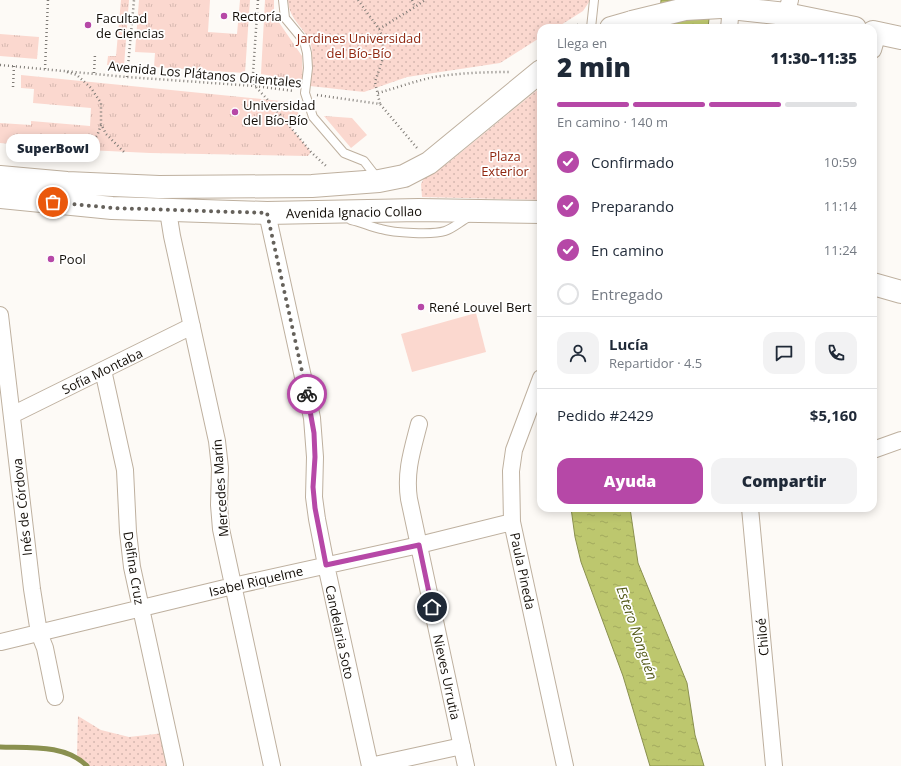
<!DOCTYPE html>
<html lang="es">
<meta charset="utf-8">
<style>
:root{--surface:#fff;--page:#f2f2f3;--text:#1f2937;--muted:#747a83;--line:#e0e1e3;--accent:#b648a7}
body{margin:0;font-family:"Open Sans",sans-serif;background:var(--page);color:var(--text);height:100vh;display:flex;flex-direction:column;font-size:15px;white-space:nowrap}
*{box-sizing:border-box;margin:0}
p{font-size:13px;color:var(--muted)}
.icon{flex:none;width:22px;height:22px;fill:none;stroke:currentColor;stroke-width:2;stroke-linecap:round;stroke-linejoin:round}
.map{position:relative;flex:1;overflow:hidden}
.side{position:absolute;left:537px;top:24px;width:340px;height:488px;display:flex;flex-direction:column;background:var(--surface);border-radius:12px;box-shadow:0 2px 10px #0003}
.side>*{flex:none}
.pin{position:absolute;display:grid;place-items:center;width:34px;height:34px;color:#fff;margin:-17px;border:2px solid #fff;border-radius:50%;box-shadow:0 1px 4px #0007}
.courier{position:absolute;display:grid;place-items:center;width:40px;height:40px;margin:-20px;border:3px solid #b648a7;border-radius:50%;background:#fff;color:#222;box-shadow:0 1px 5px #0007}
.bubble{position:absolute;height:28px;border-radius:12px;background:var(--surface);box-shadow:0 2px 10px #0003;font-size:13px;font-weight:800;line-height:28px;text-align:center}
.overview em{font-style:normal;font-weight:800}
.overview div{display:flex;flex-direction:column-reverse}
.overview{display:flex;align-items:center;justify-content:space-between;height:68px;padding:0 20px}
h1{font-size:26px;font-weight:800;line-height:30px}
.bar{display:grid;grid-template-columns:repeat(4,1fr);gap:6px 4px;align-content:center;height:48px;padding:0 20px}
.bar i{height:5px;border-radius:3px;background:var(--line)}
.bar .current{background:var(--accent)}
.bar p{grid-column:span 4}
.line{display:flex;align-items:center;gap:10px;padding:0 20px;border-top:1px solid var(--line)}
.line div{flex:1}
.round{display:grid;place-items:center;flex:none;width:42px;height:42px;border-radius:12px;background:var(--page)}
ol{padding:0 20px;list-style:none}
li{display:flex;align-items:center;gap:12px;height:44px}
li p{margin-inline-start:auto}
li .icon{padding:4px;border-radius:50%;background:var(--accent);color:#fff;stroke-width:4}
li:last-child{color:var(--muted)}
li i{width:22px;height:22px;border:2px solid var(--line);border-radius:50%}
.action{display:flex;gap:8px;margin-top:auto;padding:8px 20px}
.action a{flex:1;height:46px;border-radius:12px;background:var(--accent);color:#fff;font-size:16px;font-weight:800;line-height:46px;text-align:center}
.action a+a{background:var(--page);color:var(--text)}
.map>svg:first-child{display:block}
.grass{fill:url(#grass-tufts)}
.park{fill:url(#park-dots)}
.pitch{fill:#fbd8cf}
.water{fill:url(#water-ripples);stroke:#8a904f}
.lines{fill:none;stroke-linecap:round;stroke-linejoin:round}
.stream{stroke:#8a904f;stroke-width:5}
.lane-casing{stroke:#beb09f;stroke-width:10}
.street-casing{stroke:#beb09f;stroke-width:18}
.secondary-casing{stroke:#beb09f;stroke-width:24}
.path{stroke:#7f7b76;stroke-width:2.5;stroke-dasharray:1 3;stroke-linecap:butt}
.lane{stroke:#fff;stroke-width:8}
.street{stroke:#fff;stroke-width:16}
.secondary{stroke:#fff;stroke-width:22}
.secondary-bridge-casing{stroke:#beb09f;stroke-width:24;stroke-linecap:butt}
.secondary-bridge{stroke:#fff;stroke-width:22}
.done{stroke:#65615b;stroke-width:4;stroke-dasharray:0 7.2}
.route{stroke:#b648a7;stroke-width:5}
.poi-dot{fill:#b648a7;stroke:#fff;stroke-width:1.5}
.labels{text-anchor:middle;stroke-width:3.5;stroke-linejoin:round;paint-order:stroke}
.poi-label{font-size:13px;fill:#130e08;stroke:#fff;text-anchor:start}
.park-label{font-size:13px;fill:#902811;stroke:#fff}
.street-label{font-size:13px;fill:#130e08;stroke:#fff}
.water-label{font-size:14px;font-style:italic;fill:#565c1c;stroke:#fff}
</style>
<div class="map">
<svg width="901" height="766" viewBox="0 0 901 766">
<defs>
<pattern id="grass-tufts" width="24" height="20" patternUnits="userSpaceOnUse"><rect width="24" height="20" fill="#fbd8cf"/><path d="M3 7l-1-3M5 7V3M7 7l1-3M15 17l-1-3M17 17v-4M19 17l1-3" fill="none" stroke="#d6b8b0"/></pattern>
<pattern id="park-dots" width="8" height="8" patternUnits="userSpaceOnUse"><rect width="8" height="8" fill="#fbd8cf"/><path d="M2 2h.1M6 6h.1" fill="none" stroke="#d6b8b0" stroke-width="1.8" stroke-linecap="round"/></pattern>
<pattern id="water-ripples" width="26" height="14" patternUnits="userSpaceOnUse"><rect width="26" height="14" fill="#bdc76e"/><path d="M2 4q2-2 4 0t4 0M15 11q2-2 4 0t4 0" fill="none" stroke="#a2aa5e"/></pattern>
</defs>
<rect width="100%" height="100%" fill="#fdfaf6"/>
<path class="grass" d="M121 0H129L124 66 107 65 108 56H116Z
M139 0H210L208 32 237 34 240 0H250L245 73 154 67 155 53 135 52Z
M265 0H274V11L278 21 302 56 303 83 284 81 272 76 261 74Z
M0 34 39 37 37 59 0 56Z
M21 75 291 102 299 114 300 120 291 128 311 152 308 156 150 153 66 149 0 143V123L31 125V121L90 126 91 108 33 103 34 89 21 88Z
M324 116 352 118 367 135 351 148Z"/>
<path class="park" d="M288 0H589V2L583 11 556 28H541V37L500 63 407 77 364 92 310 86C310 73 314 57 311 45 306 28 289 21 288 0Z
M541 87V200L422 197 421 184 425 176 448 163Z
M78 716 101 730 129 737 164 733 167 766H84L77 755Z"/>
<path class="pitch" d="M476 313 486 352 412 372 401 334Z"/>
<path class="water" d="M661 0H711L708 28H659Z
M571 508H630L638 563 687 683 695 735 704 766H650L623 676 581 562 575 537Z"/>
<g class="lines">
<path class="stream" d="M0 747C28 748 66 744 87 766"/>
<g class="lane-casing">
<path id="lane" d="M283 0 285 18 304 41 307 53 308 68 305 93 313 117 344 153 364 161 378 179
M591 28 594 0
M351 220C361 222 371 227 381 229 394 233 433 235 445 231 454 228 461 221 469 217"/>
</g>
<g class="street-casing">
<path id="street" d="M786 14 790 0
M729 28 731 8
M873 50 878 33
M168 211 172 236 217 441 220 468 219 505 221 529 272 766
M267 213 312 418 315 457 314 497 317 519 326 565 370 766
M0 315 32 589 39 633 45 648 55 697
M103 370 125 470 128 532 132 567 175 765
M541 378 514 450 511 471 512 522 565 766
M12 415 192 326
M419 424C412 451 405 472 409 499L466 766
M873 450 901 440
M750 508 774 766
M1 642 233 586 419 545 512 522
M370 766 462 746"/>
</g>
<g class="secondary-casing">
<path id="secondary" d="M721 7 786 14 855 28
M611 28 632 22
M873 32 901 38
M0 177 67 183 159 187 312 186 379 181 404 176 429 163 541 71
M0 197 112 208 267 213 419 210 541 212
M873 284 901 292"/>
</g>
<path class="path" d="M258 0 253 74 255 86 267 99 311 152 326 166
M358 0 379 29 383 38V58L375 82 380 104
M412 0 415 7
M575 28 579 24
M379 29 415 7 425 0
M0 65 127 77 255 86 294 91
M45 69 48 0
M67 72 77 75 91 88 101 103V124L106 134 125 153
M94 73 95 54
M127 77 134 0
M13 87 14 66
M378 93C396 88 415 81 434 77 459 73 485 72 511 72
M317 95 380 104 417 148
M82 151 97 136 101 125"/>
<use href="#lane" class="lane"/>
<use href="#street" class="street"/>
<use href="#secondary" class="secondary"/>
<g class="secondary-bridge-casing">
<path id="secondary-bridge" d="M632 22 685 9 721 7"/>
</g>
<use href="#secondary-bridge" class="secondary-bridge"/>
</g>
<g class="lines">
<path class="done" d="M53 202 112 208 267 213 307 394"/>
<path class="route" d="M307 394 314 433 315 457 313 487 315 508 326 565 419 545 432 607"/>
</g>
<g class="poi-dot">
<circle cx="224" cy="16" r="4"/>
<circle cx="88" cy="25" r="4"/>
<circle cx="235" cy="112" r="4"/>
<circle cx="51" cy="259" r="4"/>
<circle cx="421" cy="307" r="4"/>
</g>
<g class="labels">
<g class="poi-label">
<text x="232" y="21">Rectoría</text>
<text x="96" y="23">Facultad<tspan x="96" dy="15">de Ciencias</tspan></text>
<text x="243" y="110">Universidad<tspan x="243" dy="15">del Bío-Bío</tspan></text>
<text x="59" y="264">Pool</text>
<text x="429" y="312">René Louvel Bert</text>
</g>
<g class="park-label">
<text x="359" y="43">Jardines Universidad<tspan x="359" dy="15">del Bío-Bío</tspan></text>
<text x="505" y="161">Plaza<tspan x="505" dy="15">Exterior</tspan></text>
</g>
<g class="street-label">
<text transform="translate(205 74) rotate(5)" y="5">Avenida Los Plátanos Orientales</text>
<text transform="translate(354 212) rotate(-1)" y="5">Avenida Ignacio Collao</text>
<text transform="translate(102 371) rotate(-26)" y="5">Sofía Montaba</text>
<text transform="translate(220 488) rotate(-94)" y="5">Mercedes Marín</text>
<text transform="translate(22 507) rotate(-96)" y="5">Inés de Córdova</text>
<text transform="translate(134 568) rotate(81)" y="5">Delfina Cruz</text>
<text transform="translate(523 571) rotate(78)" y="5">Paula Pineda</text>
<text transform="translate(256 581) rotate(-13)" y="5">Isabel Riquelme</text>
<text transform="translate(340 632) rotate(78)" y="5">Candelaria Soto</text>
<text transform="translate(762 637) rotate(-95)" y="5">Chiloé</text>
<text transform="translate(447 677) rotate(78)" y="5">Nieves Urrutia</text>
</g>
<g class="water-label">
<text transform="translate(637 633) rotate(71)" y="5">Estero Nonguén</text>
</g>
</g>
</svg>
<div class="pin" style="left:53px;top:202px;background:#ea580c"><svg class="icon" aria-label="bag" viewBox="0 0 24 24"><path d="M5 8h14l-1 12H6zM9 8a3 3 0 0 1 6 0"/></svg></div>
<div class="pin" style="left:432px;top:607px;background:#1f2937"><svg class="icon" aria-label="home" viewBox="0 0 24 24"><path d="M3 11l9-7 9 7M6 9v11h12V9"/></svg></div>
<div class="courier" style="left:307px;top:394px"><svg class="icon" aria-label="bike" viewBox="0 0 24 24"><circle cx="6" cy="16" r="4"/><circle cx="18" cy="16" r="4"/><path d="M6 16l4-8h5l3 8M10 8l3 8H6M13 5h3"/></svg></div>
<div class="bubble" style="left:6px;top:134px;width:94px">SuperBowl</div>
<section class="side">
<div class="overview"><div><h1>2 min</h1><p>Llega en</p></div><em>11:30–11:35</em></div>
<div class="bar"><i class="current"></i><i class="current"></i><i class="current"></i><i></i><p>En camino · 140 m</p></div>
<ol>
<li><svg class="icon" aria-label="check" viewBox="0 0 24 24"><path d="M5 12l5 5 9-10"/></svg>Confirmado<p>10:59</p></li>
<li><svg class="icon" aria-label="check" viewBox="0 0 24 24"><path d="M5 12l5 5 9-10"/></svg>Preparando<p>11:14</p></li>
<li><svg class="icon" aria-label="check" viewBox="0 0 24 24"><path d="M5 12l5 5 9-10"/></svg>En camino<p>11:24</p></li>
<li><i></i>Entregado</li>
</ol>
<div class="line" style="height:72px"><a class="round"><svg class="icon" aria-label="person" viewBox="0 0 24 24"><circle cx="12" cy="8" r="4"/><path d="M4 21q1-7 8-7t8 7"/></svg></a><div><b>Lucía</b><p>Repartidor · 4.5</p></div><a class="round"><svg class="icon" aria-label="chat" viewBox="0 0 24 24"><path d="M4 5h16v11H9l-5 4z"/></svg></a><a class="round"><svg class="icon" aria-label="phone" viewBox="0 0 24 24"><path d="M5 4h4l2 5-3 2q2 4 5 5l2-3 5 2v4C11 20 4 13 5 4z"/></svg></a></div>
<div class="line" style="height:52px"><div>Pedido #2429</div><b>$5,160</b></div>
<div class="action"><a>Ayuda</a><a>Compartir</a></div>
</section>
</div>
